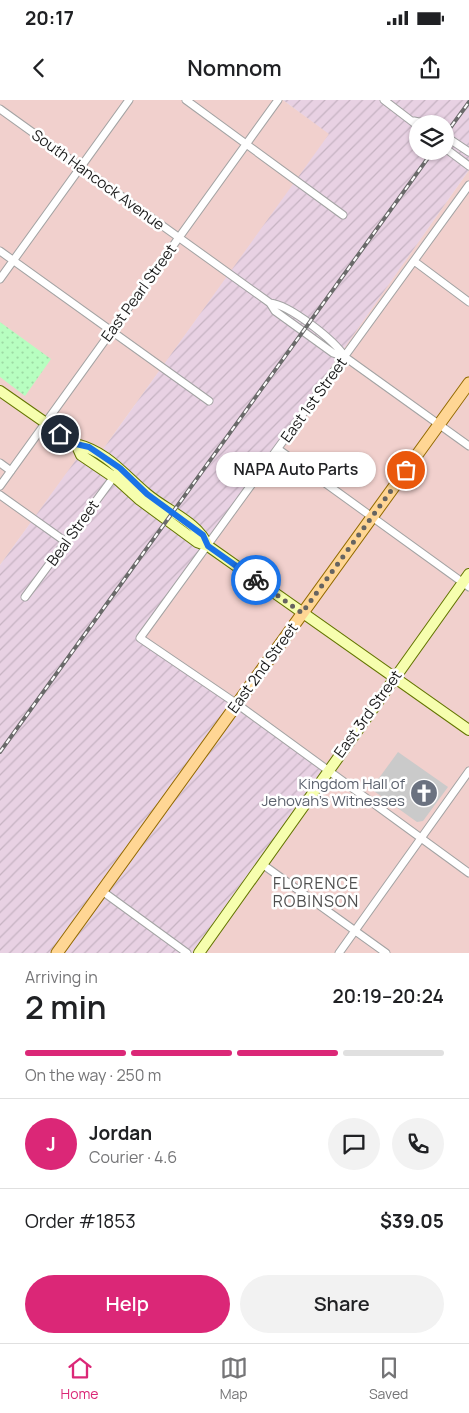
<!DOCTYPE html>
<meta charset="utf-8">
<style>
:root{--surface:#fff;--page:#f2f2f2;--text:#202124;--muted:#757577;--line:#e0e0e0;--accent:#db2777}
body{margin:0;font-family:Manrope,sans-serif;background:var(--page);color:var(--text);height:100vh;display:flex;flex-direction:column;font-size:19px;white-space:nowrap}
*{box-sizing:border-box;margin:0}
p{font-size:16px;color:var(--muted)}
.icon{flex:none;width:28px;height:28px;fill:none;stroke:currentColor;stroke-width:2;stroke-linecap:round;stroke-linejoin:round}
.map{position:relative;height:853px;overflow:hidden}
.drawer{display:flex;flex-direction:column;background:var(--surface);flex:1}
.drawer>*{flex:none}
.buttons{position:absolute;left:409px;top:15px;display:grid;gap:10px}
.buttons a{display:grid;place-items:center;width:45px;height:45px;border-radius:50%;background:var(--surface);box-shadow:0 1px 4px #0004;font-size:25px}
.pin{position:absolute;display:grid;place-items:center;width:42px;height:42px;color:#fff;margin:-21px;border:2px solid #fff;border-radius:50%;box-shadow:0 1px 5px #0007}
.courier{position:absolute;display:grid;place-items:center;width:50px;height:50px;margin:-25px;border:4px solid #1a73e8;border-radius:50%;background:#fff;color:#222;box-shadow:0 1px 6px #0007}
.bubble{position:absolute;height:35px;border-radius:18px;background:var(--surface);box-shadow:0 1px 4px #0004;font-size:16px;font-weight:600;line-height:35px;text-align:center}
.overview em{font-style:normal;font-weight:600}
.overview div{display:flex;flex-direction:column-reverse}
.overview{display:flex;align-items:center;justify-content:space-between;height:85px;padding:0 25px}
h1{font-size:32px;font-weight:600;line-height:38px}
.bar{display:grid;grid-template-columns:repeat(4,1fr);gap:8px 5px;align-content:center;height:60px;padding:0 25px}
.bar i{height:6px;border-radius:4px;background:var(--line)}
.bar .selected{background:var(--accent)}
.bar p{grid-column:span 4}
.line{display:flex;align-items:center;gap:12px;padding:0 25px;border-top:1px solid var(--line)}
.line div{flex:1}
.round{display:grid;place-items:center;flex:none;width:52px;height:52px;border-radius:26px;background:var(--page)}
.primary-button{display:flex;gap:10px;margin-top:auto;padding:10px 25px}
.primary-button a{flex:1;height:58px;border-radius:30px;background:var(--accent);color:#fff;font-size:20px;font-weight:600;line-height:58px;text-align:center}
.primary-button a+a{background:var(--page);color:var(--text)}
.status{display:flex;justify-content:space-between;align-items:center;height:35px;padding:0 25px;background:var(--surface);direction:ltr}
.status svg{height:14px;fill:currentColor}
header{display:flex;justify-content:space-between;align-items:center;height:65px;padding:0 25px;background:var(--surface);font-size:22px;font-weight:600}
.menu{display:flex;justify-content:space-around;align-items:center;height:70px;border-top:1px solid var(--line);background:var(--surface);font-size:14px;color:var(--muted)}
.menu a{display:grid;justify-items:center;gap:2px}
.menu .selected{color:var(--accent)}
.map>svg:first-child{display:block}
.commercial{fill:#f1d0cd}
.industrial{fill:url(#industrial-furrows);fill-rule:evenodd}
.religious{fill:#cacaca}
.park{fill:url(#park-dots)}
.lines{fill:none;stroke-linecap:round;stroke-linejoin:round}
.street-casing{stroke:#a3a3a3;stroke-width:9}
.secondary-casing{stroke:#637500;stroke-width:12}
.primary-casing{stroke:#936a00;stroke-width:13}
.street{stroke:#fff;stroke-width:7}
.secondary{stroke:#f6feae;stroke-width:10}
.primary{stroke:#ffd694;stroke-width:11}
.rail-casing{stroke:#6a6a6a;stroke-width:4}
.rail{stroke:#fff;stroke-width:2;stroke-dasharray:5.5;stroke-linecap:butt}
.done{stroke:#666461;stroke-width:5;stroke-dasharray:0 9}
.route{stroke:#1a73e8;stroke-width:6}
.labels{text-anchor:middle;stroke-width:5;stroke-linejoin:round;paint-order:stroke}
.street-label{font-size:15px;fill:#1c1c1c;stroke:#fff}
.worship-label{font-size:15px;fill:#5b616d;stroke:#fff;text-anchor:end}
.neighbourhood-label{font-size:16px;letter-spacing:1px;fill:#4f4f4f;stroke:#fff}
</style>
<div class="status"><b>20:17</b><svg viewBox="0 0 49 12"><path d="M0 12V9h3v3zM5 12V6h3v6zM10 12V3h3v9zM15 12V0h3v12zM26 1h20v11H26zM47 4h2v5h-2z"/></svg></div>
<header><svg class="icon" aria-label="back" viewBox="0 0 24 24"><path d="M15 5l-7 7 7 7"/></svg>Nomnom<svg class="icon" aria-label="share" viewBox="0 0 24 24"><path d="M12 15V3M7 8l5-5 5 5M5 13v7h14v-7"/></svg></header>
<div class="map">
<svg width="469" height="853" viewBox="0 0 469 853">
<defs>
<pattern id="industrial-furrows" width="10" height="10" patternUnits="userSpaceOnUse" patternTransform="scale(1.25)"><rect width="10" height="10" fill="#e8d1e3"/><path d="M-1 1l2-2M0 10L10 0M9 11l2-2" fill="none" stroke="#c6b3c2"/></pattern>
<pattern id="park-dots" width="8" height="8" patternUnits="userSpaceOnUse" patternTransform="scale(1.25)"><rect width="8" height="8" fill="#b7fec0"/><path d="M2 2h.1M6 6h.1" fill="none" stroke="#9dd9a4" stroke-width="1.8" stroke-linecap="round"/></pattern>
</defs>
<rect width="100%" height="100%" fill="#eeeae0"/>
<path class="commercial" d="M0 0H283L330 34 96 359 83 351 0 465Z
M469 70V853H199L140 538Z"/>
<path class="industrial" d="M283 0H469V70L141 538 328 671 199 853H0V465L83 350 96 359 329 34ZM418 24H445V51H418Z"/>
<path class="religious" d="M398 652 448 687 423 721 417 722 371 689Z"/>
<path class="park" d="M0 222 51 259 25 296 0 277Z"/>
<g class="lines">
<g class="street-casing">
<path id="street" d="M186 0 343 115
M384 0 418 26
M0 9 270 203 275 211 333 253 345 257 469 346
M414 21 428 24
M445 36 469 52
M445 48 469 66
M469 85 140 538 237 604 469 773
M0 151 209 301
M414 161 469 202
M0 179 129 0
M270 203C290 205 334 240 345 257
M278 349 469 487
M0 363 11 371
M0 386 278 0
M0 395 66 442
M25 497 116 374
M262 764 386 853
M102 791 187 853
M339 853 469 671"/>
</g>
<g class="secondary-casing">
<path id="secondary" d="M0 291 76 344C108 352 124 375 147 394 167 411 198 422 208 446
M76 344 81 355 118 380 140 400 197 442 208 446 469 630
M199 853 469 474"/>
</g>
<g class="primary-casing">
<path id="primary" d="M57 853 469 283"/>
</g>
<use href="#street" class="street"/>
<use href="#secondary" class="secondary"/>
<use href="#primary" class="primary"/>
<g class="rail-casing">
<path id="rail" d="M445 35 469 2
M0 652 433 51"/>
</g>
<use href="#rail" class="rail"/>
</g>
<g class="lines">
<path class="done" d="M256 480 302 513 406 370"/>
<path class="route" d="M60 334 76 344 89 347 120 368 147 394 203 435 208 446 256 480"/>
</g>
<defs>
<g id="church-disc" transform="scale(1.4375)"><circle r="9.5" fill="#6b7280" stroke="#fff"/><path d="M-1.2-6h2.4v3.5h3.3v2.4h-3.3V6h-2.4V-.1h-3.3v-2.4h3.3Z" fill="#fff"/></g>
</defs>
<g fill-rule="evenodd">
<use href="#church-disc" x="424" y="693"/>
</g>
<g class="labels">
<g class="street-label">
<text transform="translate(98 80) rotate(36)" y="5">South Hancock Avenue</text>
<text transform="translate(139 193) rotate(-54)" y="5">East Pearl Street</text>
<text transform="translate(314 300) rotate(-54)" y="5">East 1st Street</text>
<text transform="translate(73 433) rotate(-54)" y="5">Beal Street</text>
<text transform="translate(263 568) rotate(-54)" y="5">East 2nd Street</text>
<text transform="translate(368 614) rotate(-54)" y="5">East 3rd Street</text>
</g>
<g class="worship-label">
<text x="405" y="689">Kingdom Hall of<tspan x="405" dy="17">Jehovah's Witnesses</tspan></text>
</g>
<g class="neighbourhood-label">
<text x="316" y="789">FLORENCE<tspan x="316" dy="18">ROBINSON</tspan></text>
</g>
</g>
</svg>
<div class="buttons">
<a><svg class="icon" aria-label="layers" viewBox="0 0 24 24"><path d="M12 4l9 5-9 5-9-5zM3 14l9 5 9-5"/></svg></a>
</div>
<div class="pin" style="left:406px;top:370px;background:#ea580c"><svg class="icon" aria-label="bag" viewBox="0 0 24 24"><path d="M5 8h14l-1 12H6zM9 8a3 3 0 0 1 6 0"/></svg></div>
<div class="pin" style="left:60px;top:334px;background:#1f2937"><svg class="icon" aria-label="home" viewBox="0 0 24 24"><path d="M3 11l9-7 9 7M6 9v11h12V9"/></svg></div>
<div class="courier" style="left:256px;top:480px"><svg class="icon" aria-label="bike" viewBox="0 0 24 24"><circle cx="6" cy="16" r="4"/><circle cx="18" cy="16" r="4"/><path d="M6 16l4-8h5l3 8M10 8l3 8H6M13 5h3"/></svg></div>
<div class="bubble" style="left:216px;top:352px;width:160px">NAPA Auto Parts</div>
</div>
<section class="drawer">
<div class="overview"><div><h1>2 min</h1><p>Arriving in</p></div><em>20:19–20:24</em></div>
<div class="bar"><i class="selected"></i><i class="selected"></i><i class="selected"></i><i></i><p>On the way · 250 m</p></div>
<div class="line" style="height:90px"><b class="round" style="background:var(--accent);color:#fff">J</b><div><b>Jordan</b><p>Courier · 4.6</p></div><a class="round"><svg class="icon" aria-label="chat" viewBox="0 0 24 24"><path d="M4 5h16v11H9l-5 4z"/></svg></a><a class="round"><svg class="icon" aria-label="phone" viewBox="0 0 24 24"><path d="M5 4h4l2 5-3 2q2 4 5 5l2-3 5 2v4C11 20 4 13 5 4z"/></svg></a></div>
<div class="line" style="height:65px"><div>Order #1853</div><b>$39.05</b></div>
<div class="primary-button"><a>Help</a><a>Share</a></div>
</section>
<nav class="menu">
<a class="selected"><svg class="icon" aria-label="home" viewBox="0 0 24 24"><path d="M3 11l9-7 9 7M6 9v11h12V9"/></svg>Home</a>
<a><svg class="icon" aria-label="map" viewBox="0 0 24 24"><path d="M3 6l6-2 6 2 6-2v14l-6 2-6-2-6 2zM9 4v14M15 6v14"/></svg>Map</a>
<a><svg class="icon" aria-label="saved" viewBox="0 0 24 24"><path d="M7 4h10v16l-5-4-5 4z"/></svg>Saved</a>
</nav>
